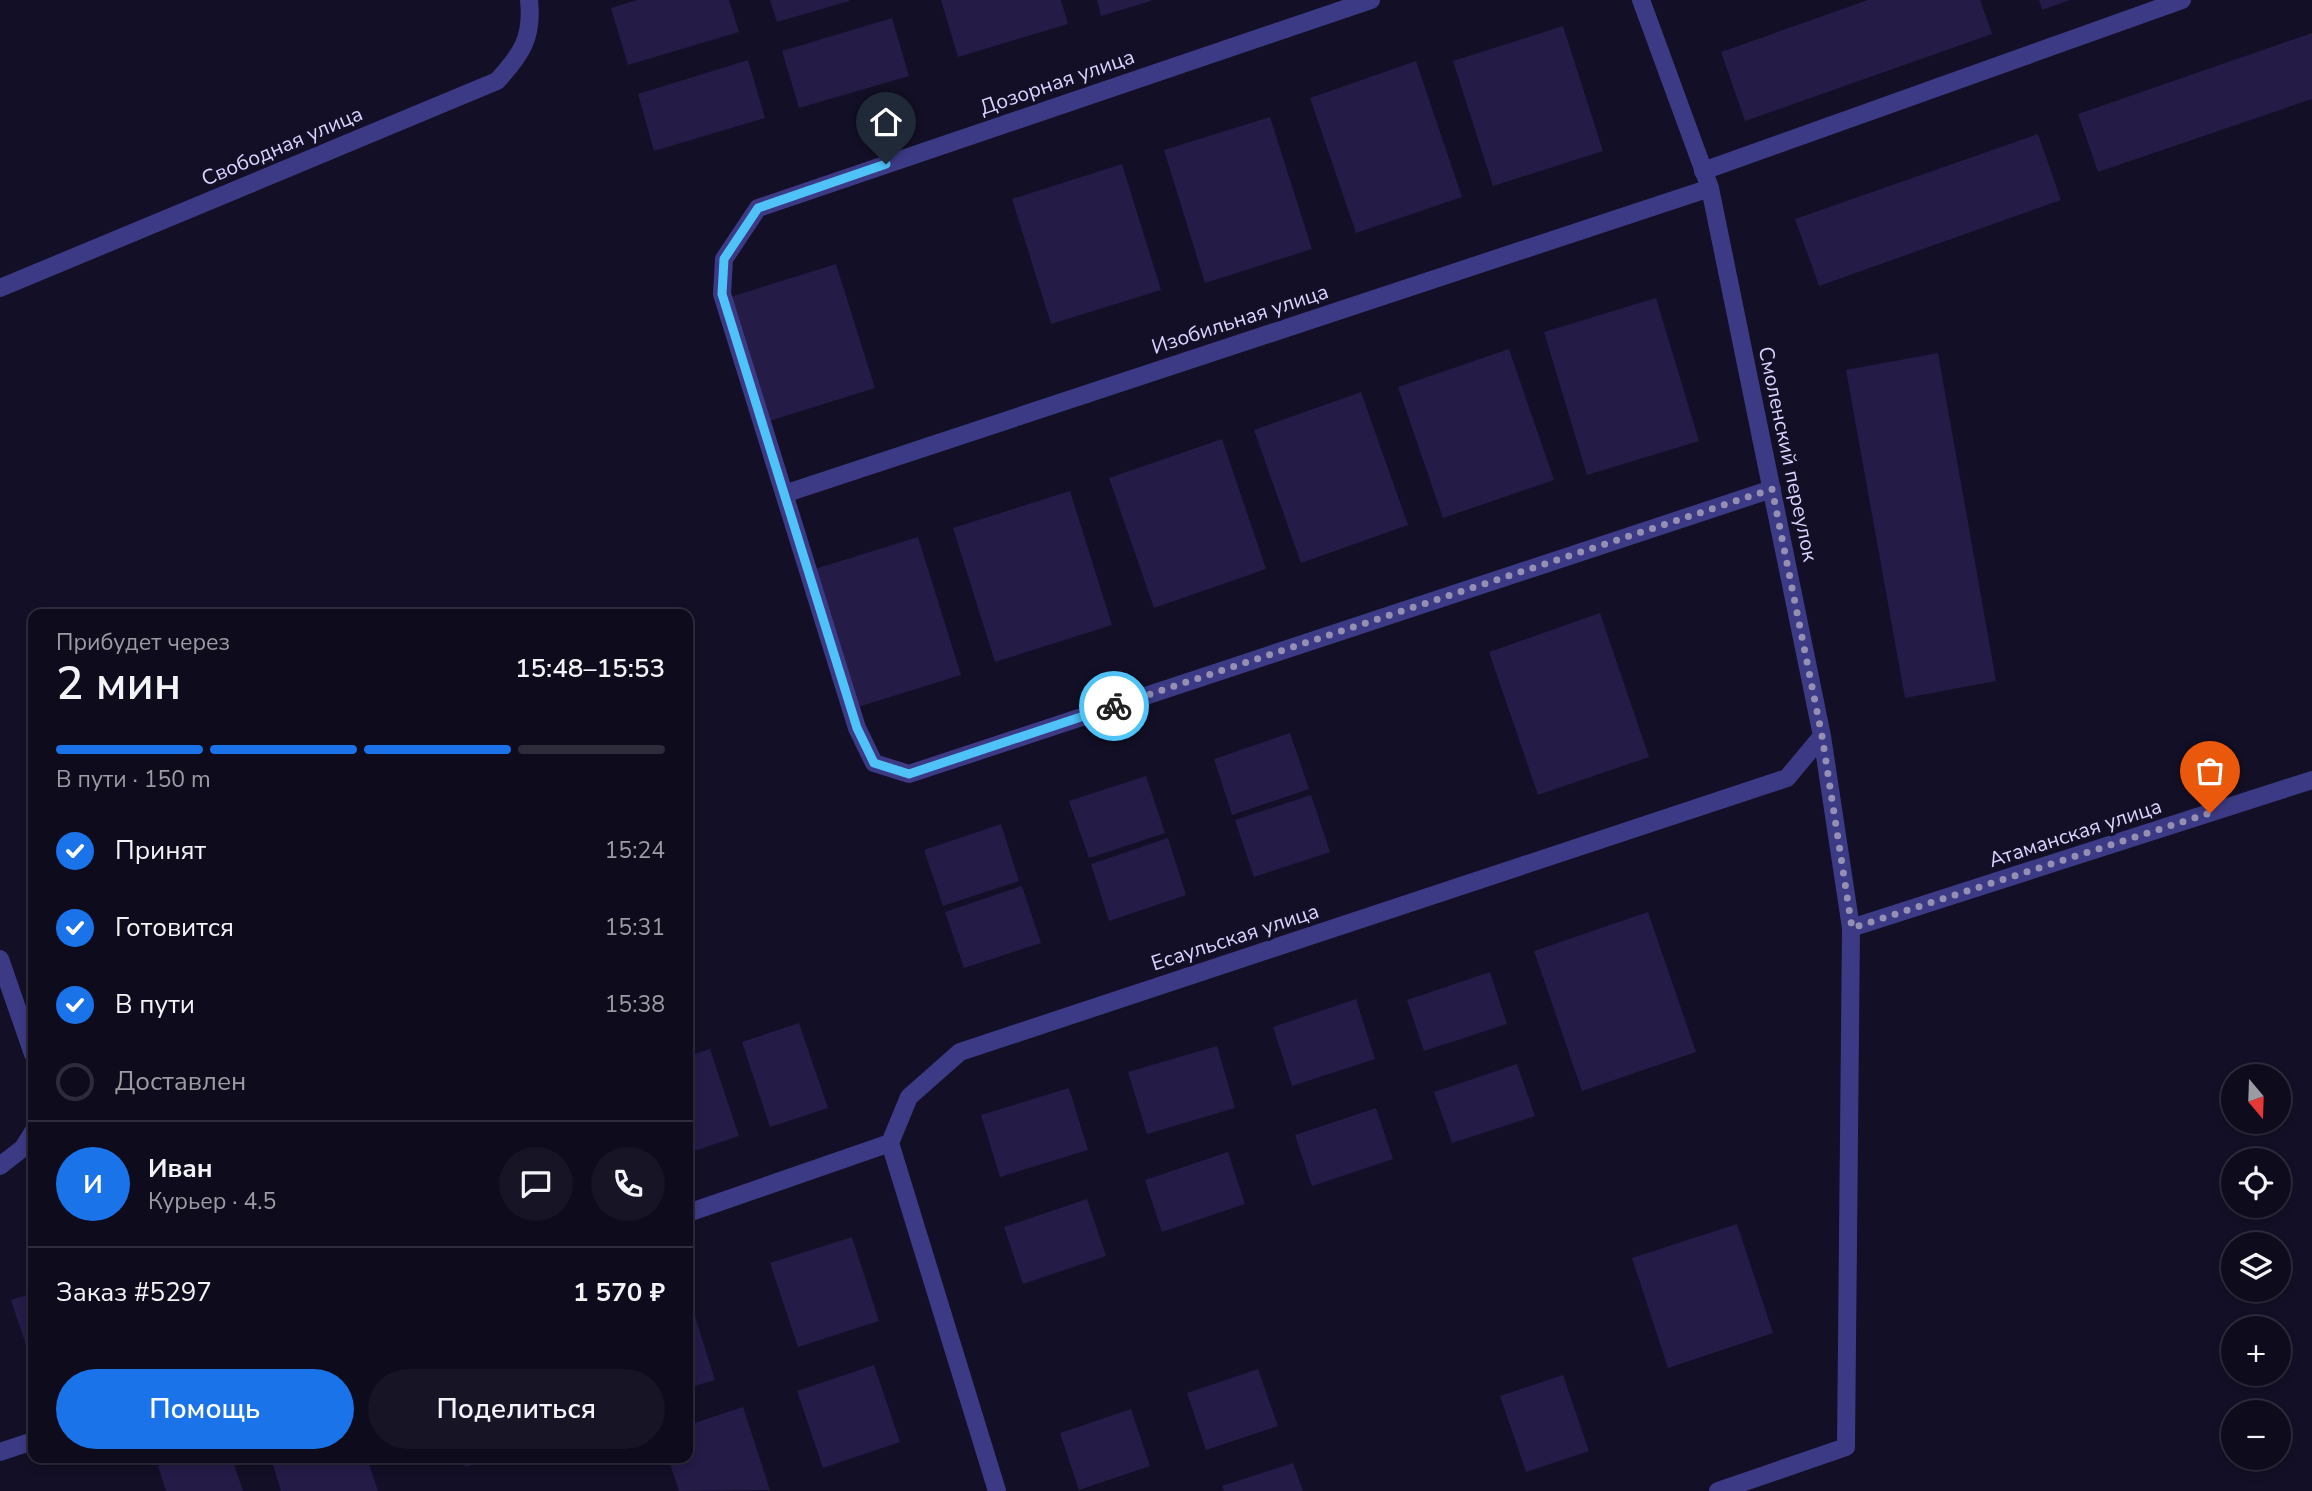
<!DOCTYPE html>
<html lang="ru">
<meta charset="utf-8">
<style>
:root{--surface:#0e0b1c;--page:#171425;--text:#f1f3f6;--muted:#9b9ba3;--line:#2e2b3b;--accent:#1a73e8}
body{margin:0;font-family:"Nunito Sans",sans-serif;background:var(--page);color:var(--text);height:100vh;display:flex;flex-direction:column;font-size:26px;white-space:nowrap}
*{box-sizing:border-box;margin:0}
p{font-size:23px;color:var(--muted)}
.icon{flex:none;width:38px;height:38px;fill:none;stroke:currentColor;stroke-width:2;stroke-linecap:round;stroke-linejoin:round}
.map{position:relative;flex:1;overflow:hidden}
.sheet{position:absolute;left:28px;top:609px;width:665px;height:854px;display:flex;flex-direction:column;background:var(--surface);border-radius:14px;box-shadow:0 4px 10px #0003,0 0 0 2px var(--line)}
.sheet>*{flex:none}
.needle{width:46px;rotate:161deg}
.buttons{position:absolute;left:2221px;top:1064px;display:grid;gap:14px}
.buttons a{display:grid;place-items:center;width:70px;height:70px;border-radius:50%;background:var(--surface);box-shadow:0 4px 10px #0003,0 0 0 2px var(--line);font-size:35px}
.pin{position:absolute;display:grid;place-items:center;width:60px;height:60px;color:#fff;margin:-72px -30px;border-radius:50% 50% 50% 0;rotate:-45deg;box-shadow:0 0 7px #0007}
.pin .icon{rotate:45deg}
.courier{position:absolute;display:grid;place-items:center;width:70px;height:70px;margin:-35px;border:5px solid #4fc3f7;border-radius:50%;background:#fff;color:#222;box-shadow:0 2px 9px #0007}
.summary em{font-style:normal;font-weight:600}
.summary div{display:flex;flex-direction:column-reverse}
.summary{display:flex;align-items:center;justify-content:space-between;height:119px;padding:0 28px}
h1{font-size:46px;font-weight:600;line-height:52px}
.bar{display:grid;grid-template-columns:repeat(4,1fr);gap:10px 7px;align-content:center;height:84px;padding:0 28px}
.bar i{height:9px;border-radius:5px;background:var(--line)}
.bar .current{background:var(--accent)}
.bar p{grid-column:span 4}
.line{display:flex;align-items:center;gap:18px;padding:0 28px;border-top:2px solid var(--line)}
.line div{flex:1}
.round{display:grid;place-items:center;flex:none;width:74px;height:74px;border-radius:37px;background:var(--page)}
ol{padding:0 28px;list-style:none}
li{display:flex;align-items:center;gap:21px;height:77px}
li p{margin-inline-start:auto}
li .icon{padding:7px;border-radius:50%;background:var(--accent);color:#fff;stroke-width:4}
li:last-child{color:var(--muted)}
li i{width:38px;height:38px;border:4px solid var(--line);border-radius:50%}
.action{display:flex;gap:14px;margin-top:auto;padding:14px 28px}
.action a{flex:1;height:80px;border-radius:42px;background:var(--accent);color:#fff;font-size:28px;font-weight:600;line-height:80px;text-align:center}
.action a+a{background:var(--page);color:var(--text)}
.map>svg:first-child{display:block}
.building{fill:#241b47}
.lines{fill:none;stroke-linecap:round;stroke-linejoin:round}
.service{stroke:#3d3a85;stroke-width:18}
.minor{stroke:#3d3a85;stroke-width:18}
.done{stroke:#948fb3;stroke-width:7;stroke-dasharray:0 12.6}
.route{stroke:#4fc3f7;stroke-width:9}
.labels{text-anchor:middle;stroke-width:7;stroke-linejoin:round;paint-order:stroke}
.street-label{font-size:21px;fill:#d9d4ff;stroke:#130f26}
</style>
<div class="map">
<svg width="2312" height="1491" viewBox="0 0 2312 1491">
<rect width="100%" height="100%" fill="#130f26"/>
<path class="building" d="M637 0H729L739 32 628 65 611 8Z
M770 0H849V1L777 22Z
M941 0H1061L1068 24 958 57Z
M1097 0H1151V1L1101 16Z
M1868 0H1980L1992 34 1745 121 1721 52Z
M2039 0H2070L2042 10Z
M892 18 909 76 799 108 782 51Z
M1563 26 1603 151 1493 186 1453 61Z
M2312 33V99L2098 172 2078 114Z
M748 60 765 118 654 151 638 94Z
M1416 61 1462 197 1356 233 1310 98Z
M1270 117 1312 249 1205 283 1164 150Z
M2038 134 2061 200 1819 286 1795 219Z
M1122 164 1161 290 1051 324 1012 199Z
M836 264 875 388 766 422 727 298Z
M1656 298 1699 441 1587 475 1544 332Z
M1509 349 1554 480 1443 518 1398 387Z
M1938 353 1996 681 1905 698 1846 370Z
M1361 392 1408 525 1301 563 1254 430Z
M1222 439 1266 569 1154 608 1109 478Z
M1070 491 1112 625 995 662 953 528Z
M918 537 961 675 858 707 815 569Z
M1600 613 1649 757 1538 795 1489 652Z
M1290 733 1309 789 1232 815 1214 759Z
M1146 776 1165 833 1089 858 1069 801Z
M1311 795 1330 852 1254 877 1235 820Z
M1001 824 1019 881 943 906 924 850Z
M1168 838 1186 895 1109 921 1091 864Z
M1022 886 1041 943 964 968 945 912Z
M1648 912 1696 1052 1582 1091 1534 951Z
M1490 972 1507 1024 1424 1051 1407 1000Z
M1356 999 1375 1059 1292 1086 1273 1027Z
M799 1023 828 1108 770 1127 742 1042Z
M1217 1046 1235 1108 1147 1134 1128 1072Z
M710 1049 739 1136 688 1153V1056Z
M1517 1064 1535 1116 1452 1143 1434 1092Z
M1069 1088 1088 1150 1000 1177 981 1115Z
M1376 1108 1393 1159 1312 1186 1295 1135Z
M1228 1152 1245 1204 1162 1232 1145 1180Z
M1087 1199 1106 1256 1023 1284 1004 1227Z
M1737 1224 1773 1333 1668 1368 1632 1258Z
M852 1237 879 1321 798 1347 770 1263Z
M33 1293V1366L11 1300Z
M688 1294 715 1380 688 1388Z
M874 1365 900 1442 823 1468 797 1391Z
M1258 1369 1278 1426 1206 1450 1187 1393Z
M1563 1375 1589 1451 1526 1472 1500 1396Z
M743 1407 770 1490 679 1491 668 1458H688V1425Z
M1131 1409 1150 1466 1079 1490 1060 1433Z
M184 1458H232L243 1491H166L158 1466Z
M297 1458H367L378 1491H281L273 1465Z
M462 1458H492L465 1467Z
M1293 1463 1303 1491H1224L1222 1486Z"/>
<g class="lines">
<path class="service" d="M1703 171 2182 0"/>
<path class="minor" d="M1371 0 758 208 724 259 722 294 857 728 874 763 909 774 1772 489
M1641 0 1710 188 1822 736 1851 928 1846 1447 1718 1491
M0 288 497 81C522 54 533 37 529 0
M784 494 1710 188
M1851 928 2312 780
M0 959 33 1054
M890 1143 997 1491
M0 1166 23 1148 33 1132
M688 1213 890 1143 909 1097 960 1052 1787 778 1822 736
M0 1452 33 1441"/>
</g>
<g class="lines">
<path class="done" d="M1114 706 1772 489 1822 736 1852 928 2210 813"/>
<path class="route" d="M886 164 758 208 724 259 722 294 857 728 874 763 909 774 1114 706"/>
</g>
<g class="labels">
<g class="street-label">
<text transform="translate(1057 82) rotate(-19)" y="7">Дозорная улица</text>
<text transform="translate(282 146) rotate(-23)" y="7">Свободная улица</text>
<text transform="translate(1240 319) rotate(-18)" y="7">Изобильная улица</text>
<text transform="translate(1788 454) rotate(78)" y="7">Смоленский переулок</text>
<text transform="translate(2075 833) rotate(-18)" y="7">Атаманская улица</text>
<text transform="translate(1235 937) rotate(-18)" y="7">Есаульская улица</text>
</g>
</g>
</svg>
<div class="buttons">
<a><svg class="needle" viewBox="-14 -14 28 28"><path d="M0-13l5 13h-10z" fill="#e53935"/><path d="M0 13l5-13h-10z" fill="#9b9ba3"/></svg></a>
<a><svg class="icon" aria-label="locate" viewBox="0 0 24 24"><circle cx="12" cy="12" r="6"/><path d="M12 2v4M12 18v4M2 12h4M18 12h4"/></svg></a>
<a><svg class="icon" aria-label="layers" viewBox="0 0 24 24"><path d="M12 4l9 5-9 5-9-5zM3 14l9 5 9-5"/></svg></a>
<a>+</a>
<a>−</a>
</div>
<div class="pin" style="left:2210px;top:813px;background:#ea580c"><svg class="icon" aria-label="bag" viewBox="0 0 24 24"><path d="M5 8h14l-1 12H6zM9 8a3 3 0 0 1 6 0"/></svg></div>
<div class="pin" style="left:886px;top:164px;background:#1f2937"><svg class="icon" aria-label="home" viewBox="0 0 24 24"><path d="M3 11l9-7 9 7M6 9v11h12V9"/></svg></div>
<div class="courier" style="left:1114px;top:706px"><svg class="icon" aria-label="bike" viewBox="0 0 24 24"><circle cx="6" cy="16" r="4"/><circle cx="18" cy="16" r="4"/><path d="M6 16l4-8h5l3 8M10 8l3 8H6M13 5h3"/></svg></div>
<section class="sheet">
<div class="summary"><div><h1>2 мин</h1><p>Прибудет через</p></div><em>15:48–15:53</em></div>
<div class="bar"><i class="current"></i><i class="current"></i><i class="current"></i><i></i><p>В пути · 150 m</p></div>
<ol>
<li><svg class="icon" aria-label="check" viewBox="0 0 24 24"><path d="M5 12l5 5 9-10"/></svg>Принят<p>15:24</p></li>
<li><svg class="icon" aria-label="check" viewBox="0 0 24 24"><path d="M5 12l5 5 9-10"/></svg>Готовится<p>15:31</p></li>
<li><svg class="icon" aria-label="check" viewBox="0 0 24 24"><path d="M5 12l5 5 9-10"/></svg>В пути<p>15:38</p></li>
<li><i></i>Доставлен</li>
</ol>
<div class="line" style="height:126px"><b class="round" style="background:var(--accent);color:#fff">И</b><div><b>Иван</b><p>Курьер · 4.5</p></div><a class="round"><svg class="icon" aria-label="chat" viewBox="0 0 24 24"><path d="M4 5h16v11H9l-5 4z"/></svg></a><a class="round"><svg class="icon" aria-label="phone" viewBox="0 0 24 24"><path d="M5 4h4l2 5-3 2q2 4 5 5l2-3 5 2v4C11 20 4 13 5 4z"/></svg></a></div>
<div class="line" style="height:91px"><div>Заказ #5297</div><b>1 570 ₽</b></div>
<div class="action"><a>Помощь</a><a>Поделиться</a></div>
</section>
</div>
